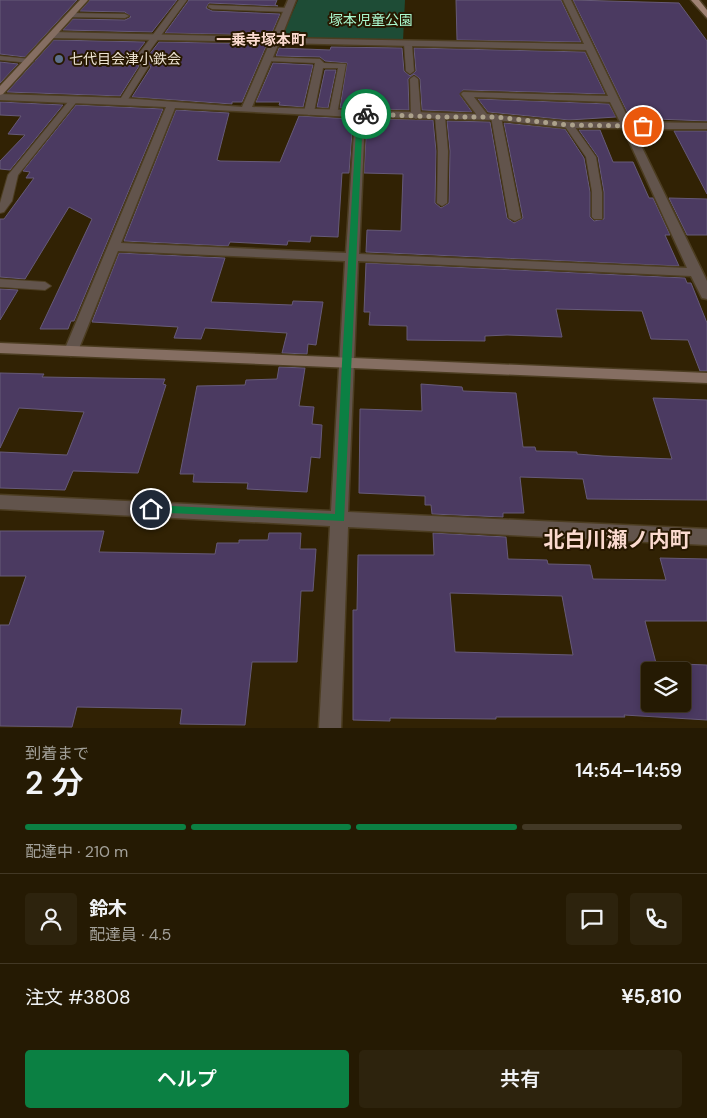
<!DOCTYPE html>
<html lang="ja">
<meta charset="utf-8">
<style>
:root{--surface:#251a03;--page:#2d230d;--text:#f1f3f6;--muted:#a3a19a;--line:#423825;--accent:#0b8043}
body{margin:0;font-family:"DM Sans","Noto Sans JP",sans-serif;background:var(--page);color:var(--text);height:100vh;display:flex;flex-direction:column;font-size:19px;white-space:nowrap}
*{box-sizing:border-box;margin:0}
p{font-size:16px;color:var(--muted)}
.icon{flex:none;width:28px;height:28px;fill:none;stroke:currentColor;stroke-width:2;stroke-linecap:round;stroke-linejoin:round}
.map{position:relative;height:728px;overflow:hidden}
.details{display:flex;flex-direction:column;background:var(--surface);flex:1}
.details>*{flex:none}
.controls{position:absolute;left:641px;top:662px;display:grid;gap:10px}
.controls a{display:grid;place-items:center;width:50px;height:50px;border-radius:5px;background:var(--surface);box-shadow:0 2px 8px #0003,0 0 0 1px var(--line);font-size:25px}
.pin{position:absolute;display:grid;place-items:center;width:42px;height:42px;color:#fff;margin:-21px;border:2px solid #fff;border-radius:50%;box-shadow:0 1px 5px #0007}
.courier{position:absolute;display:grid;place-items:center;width:50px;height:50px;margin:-25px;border:4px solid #0b8043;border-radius:50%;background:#fff;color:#222;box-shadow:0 1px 6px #0007}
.head em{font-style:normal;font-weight:600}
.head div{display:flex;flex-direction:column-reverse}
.head{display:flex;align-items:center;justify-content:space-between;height:85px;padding:0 25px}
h1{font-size:32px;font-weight:600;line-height:38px}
.bar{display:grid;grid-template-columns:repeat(4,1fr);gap:8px 5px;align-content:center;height:60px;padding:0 25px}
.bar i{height:6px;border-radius:4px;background:var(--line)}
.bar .active{background:var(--accent)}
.bar p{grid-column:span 4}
.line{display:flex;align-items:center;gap:12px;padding:0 25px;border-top:1px solid var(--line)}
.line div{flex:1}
.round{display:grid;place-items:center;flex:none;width:52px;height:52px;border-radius:5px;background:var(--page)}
.button{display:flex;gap:10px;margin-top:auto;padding:10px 25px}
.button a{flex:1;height:58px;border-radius:5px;background:var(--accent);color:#fff;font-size:20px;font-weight:600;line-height:58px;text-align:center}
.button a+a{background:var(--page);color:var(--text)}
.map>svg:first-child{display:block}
.green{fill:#1e4c36}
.building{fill:#4b3a61;stroke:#665a78;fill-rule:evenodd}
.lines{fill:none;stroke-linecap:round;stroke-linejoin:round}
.lane-casing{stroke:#4c3d21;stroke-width:2}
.street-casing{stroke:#4c3d21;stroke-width:3}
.secondary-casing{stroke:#4c3d21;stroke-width:3}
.primary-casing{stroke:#4c3d21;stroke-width:3}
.lane{fill:#62544c;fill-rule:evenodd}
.street{fill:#62544c;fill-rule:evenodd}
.secondary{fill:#856e62;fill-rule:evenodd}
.primary{fill:#9f8273;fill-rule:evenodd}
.route{fill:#0b8043}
.done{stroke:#aca18b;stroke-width:5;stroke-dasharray:0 9}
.service-dot{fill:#5c6f8a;stroke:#271800;stroke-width:2}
.labels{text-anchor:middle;stroke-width:4;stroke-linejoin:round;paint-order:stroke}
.far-park-label{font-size:14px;fill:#aaf9cf;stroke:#271800}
.far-poi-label{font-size:14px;fill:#efe5d4;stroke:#271800;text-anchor:start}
.far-neighbourhood-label{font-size:15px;font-weight:bold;fill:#fbdacf;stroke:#271800}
.near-neighbourhood-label{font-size:21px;font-weight:bold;fill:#fbdacf;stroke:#271800}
</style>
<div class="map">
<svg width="707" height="728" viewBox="0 0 707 728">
<rect width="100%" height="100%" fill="#312204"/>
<path class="green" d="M298 0H405L403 41 290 38 283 34Z"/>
<path class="building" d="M0 0H77L25 57 0 54Z
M90 0H177L152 32 63 30 73 19 125 20 131 17 125 12 80 11Z
M189 0H277L275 5 278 6 209 3 206 8 212 11 280 14 271 35 165 33Z
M456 0H561L581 42 457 40Z
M573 0 679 3 707 41V121L630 118Z
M54 40 145 42 132 59 139 66 120 96 7 92Z
M159 42 267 44 242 102H232V104L132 97 151 67 145 60Z
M331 47 402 48 404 71 410 76 416 71 414 48 585 52 605 94 463 90 460 95 472 112 422 110 420 79 414 74 408 79 409 110 340 108 347 63 325 61 320 57 276 56 279 48 330 50Z
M0 62 18 64 0 83Z
M273 63 313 65 303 107 279 105 280 102H256Z
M325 70H336L328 108 317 107Z
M478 99 609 104 616 117 569 120 488 112Z
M0 102 63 105 10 170 0 169V161L25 135 8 134 21 116 0 115Z
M76 105 163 109 74 321H71L68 329H40L92 219 69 207 25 279 0 277V219H4L34 178H26L30 172 23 171Z
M176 110 229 113 217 160 220 161 280 162 299 116 353 119 349 173H342L338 237 311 236 310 242 288 241 287 245 230 242 228 246 124 241Z
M367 119 433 120 436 151 435 203 441 208 449 203 450 151 447 121 490 122 507 218 514 223 523 218 504 123 565 129 584 158 590 192V217L594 221 604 219V192L598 157 579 130H600L613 162H633L649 198H653L670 235H665L679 266 366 252 367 230 401 231 403 174 364 173Z
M674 131H707V194Z
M669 198 707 199V235H687Z
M119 253 225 258 211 302 292 305 293 301 323 302 316 345 308 344 307 354 282 353 287 333 205 328 201 339 174 338 178 327 92 322Z
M366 263 685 278 687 283H691L707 323V371H700L688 340 651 339 642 311 556 309 562 337 507 335 485 336V341L407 340V326L369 325 370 312H364Z
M0 289 18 290 0 320Z
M279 367 305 368 299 406 314 407 312 424 322 425 320 458 311 457 307 492 247 489 248 483 193 482 194 474H180L197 386 245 385 246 380 277 379Z
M0 373 44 374 42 377 165 379 163 384 166 385 138 473 73 471 65 490 0 488V452L67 455 84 412 19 408 0 448Z
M421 384 462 387 463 391 516 393 523 447H535L536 451 577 452V454L603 456 672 459 653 398 707 400V500L587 499 583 479 520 477 524 513H503V517L432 514 431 505H425V496L359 493 360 409 422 411Z
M0 531H104L99 552 215 554 217 543H239V540H268L269 533H301L300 549H316L313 591H301L297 662H252L245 725 180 724 182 709 77 707 72 727 0 726V625H9L26 576H0Z
M433 533 506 537 508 559 547 560 548 564 590 565 593 579 666 580 660 558 707 559V621H645L656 663 707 665V720L624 715 625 717H496V719L390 718V721L353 720V610H357L358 555H434ZM450 593 562 596 573 655 455 652ZM650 671H682V704H650Z"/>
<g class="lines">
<g class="lane-casing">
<path id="lane" d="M179 0H187L143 60 149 66 127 101 120 103 119 101 141 66 134 60Z
M209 5 288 8 292 10 288 12 212 9 208 7Z
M71 13 125 14 129 16 125 18 68 17 67 15Z
M408 42 412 44 414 71 410 74 406 71 404 44Z
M0 56 30 59 34 61 30 63 0 60Z
M264 57 320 59 324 63 346 64 337 115 329 113 338 68H323L314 112 309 115 304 112 315 63 267 61 263 59Z
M414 76 418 79 421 116 416 119 411 116 410 79Z
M72 97 79 99 18 175 12 201 4 212 0 213V203L8 175Z
M440 114 445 117 448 151 447 203 442 206 437 203 438 151 435 117Z
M496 114 501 117 521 218 515 221 509 218 491 117Z
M566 123H572L596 157 602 192V219H594L592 217V192L586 157 564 125Z
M0 279 45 282 51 286 45 290 0 287Z"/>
</g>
<g class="street-casing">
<path id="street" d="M288 0H296L281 38 584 44 563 0H571L630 122 707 123V129H633L707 281V299L702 298 691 276 358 261 348 512 707 529V545L348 527 341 728H319L330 526 0 509V495L331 511 345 261 118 251 78 351 71 356 66 354 64 351 166 107 0 100V94L123 98 242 107 270 42 53 38 49 35 53 32 272 37ZM279 43 586 50 608 96 463 92 461 94 476 114 252 107ZM474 97 610 102 620 122H569L487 114ZM175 108 355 117 346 253 121 243ZM365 117 496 120 569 128H623L687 268 359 254Z"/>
</g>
<g class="secondary-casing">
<path id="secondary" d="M80 0H88L3 94 0 95V86Z
M0 343 707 373V383L0 353Z"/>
</g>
<g class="primary-casing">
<path id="primary" d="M691 0H699L707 10V18Z"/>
</g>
<use href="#lane" class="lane"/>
<use href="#street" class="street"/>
<use href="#secondary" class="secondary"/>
<use href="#primary" class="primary"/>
</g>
<path class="route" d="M360 112 369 114 363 115 344 521 148 512 146 509 151 505 335 514 342 363 357 114Z"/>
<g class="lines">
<path class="done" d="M366 114 440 117H496L569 125 643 126"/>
</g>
<circle class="service-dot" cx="59" cy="59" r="5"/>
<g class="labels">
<g class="far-park-label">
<text x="371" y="25">塚本児童公園</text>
</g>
<g class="far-poi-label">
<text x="69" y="64">七代目会津小鉄会</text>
</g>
<g class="far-neighbourhood-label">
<text x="261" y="45">一乗寺塚本町</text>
</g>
<g class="near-neighbourhood-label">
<text x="617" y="547">北白川瀬ノ内町</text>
</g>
</g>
</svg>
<div class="controls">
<a><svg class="icon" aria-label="layers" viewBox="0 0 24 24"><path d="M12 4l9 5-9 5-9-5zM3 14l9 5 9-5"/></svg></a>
</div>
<div class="pin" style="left:643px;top:126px;background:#ea580c"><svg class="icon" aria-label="bag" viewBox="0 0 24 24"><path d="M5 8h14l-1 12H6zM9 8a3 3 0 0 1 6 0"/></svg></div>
<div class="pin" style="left:151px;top:509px;background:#1f2937"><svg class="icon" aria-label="home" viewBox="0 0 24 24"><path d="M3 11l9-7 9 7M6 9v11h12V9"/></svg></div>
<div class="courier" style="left:366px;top:114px"><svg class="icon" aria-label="bike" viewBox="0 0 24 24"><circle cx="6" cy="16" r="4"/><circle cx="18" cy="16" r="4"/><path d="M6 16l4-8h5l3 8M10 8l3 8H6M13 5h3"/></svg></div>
</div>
<section class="details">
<div class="head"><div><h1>2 分</h1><p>到着まで</p></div><em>14:54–14:59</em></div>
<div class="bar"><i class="active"></i><i class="active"></i><i class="active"></i><i></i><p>配達中 · 210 m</p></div>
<div class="line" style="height:90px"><a class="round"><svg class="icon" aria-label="person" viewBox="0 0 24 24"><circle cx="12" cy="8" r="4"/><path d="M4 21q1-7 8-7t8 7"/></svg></a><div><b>鈴木</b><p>配達員 · 4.5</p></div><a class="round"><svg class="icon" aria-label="chat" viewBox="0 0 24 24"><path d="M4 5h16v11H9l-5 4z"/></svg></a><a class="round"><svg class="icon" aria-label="phone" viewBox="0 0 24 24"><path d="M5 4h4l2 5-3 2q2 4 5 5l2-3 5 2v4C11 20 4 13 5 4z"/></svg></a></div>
<div class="line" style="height:65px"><div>注文 #3808</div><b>¥5,810</b></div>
<div class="button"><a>ヘルプ</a><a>共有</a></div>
</section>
